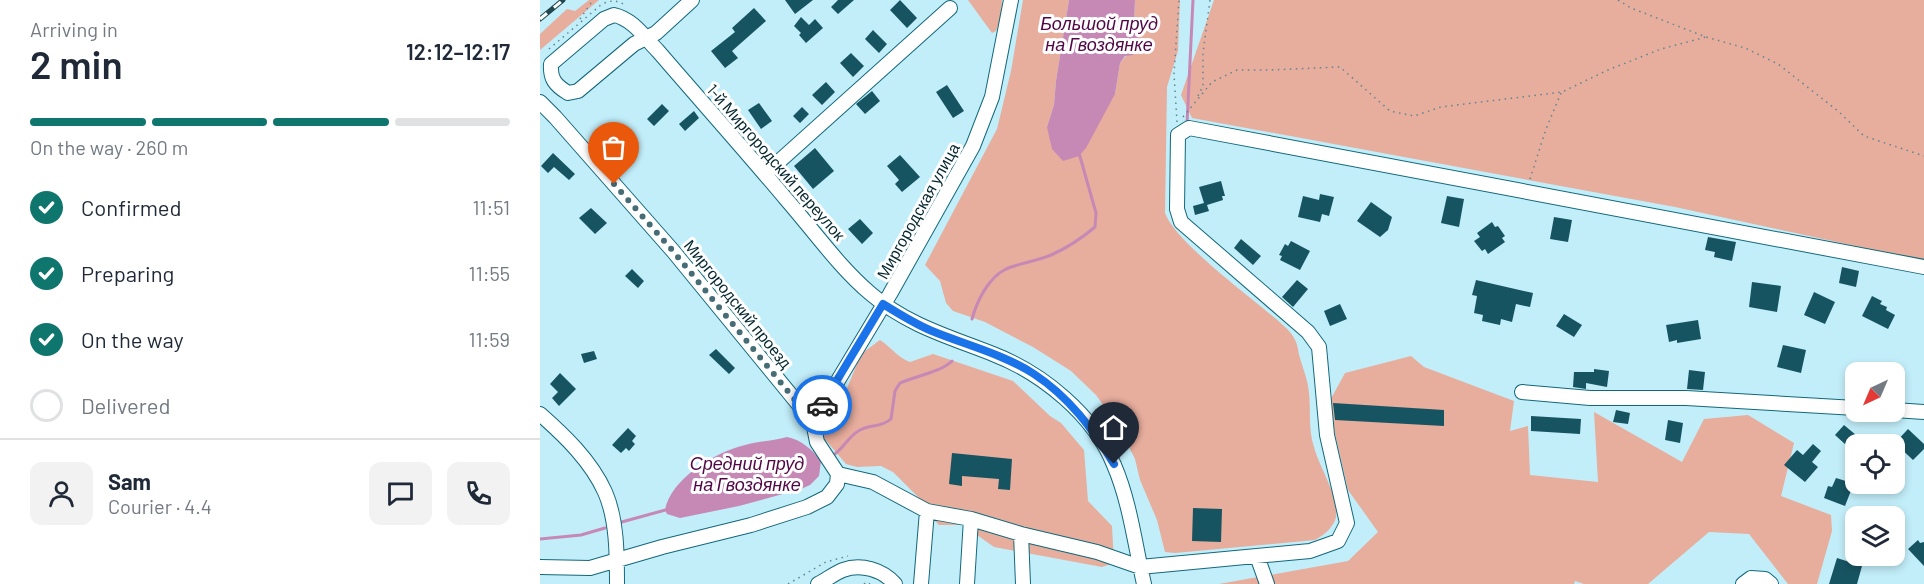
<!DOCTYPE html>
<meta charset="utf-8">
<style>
:root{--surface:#fff;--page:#f2f2f3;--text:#1f2937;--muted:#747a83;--line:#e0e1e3;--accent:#0f766e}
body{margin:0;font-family:Barlow,sans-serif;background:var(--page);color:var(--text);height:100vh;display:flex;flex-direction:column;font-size:22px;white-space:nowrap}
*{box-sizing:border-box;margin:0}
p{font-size:20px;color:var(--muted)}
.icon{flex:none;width:33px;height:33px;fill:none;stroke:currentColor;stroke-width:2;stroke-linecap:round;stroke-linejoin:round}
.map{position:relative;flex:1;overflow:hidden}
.drawer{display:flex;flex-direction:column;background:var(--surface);width:540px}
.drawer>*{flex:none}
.needle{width:39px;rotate:224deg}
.controls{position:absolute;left:1305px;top:362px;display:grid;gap:12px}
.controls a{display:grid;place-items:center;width:60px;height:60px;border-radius:12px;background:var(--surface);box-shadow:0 3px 9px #0003;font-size:30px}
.pin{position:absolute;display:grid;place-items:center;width:51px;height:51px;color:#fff;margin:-62px -26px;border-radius:50% 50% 50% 0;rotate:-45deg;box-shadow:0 0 6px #0007}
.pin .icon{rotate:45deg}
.courier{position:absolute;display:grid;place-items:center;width:60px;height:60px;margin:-30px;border:4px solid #1a73e8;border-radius:50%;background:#fff;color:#222;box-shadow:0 2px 8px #0007}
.overview em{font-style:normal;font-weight:600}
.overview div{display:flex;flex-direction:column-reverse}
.overview{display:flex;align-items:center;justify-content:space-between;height:102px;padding:0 30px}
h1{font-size:39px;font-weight:600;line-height:45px}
.bar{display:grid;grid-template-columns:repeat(4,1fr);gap:9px 6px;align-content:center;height:72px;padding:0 30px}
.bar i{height:8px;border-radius:4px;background:var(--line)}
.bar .current{background:var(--accent)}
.bar p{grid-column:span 4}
.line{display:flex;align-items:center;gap:15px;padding:0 30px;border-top:2px solid var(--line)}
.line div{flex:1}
.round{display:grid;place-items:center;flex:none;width:63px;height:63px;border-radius:12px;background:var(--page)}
ol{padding:0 30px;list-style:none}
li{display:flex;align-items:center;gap:18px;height:66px}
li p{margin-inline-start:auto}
li .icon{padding:6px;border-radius:50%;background:var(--accent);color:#fff;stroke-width:4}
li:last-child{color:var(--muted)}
li i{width:33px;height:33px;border:3px solid var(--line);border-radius:50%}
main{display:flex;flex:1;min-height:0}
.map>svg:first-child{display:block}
.green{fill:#e7ad9d}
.water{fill:#c689b6}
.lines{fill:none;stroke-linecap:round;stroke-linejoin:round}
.stream{stroke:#c689b6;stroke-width:3}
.building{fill:#175462}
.minor-casing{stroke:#12687a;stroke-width:16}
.path{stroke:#5f8690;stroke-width:1.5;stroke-dasharray:1.5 4.5;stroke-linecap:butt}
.minor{stroke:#fff;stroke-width:14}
.rail-casing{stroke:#23474f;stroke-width:5}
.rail{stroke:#fff;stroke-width:3;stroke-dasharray:9;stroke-linecap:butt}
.done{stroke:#466c75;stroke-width:6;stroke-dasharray:0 10.8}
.route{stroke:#1a73e8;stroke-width:8}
.labels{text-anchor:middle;stroke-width:6;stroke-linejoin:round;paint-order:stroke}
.street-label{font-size:16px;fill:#04262e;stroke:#fff}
.water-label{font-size:18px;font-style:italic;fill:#520646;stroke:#fff}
</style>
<main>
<section class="drawer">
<div class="overview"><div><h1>2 min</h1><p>Arriving in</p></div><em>12:12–12:17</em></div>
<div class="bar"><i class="current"></i><i class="current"></i><i class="current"></i><i></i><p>On the way · 260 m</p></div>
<ol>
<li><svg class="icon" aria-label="check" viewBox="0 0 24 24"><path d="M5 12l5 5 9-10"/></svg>Confirmed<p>11:51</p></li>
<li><svg class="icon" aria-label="check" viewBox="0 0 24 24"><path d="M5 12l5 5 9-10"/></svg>Preparing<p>11:55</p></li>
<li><svg class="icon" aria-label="check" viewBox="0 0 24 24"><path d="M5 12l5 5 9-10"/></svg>On the way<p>11:59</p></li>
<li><i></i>Delivered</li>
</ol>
<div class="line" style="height:108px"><a class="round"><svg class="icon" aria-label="person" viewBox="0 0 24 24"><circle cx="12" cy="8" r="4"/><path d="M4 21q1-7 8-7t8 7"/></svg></a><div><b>Sam</b><p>Courier · 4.4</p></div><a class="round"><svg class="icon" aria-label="chat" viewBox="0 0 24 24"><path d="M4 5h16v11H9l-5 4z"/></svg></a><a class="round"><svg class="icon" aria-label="phone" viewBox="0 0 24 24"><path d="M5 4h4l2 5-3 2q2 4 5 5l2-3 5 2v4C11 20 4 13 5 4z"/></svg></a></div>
</section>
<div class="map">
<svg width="1384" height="584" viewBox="0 0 1384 584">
<rect width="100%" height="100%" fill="#c2eefa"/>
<path class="green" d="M49 0H59L0 50V34L27 9 35 11Z
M428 0H462L461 18 456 31 452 33Z
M483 0H529L516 81 514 105 507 127 575 94 580 63 598 42 594 22 595 0H640L638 51 627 87 625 213C635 241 704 292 730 314 738 321 751 330 755 340 758 345 758 352 760 358 763 369 768 380 769 393 771 411 768 429 774 447 779 467 799 496 796 517 794 527 784 535 775 540L635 553 625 552 617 520 600 480 595 459 579 427 556 395 531 371 493 347 445 322 413 311 406 303 400 281 385 265 457 129 471 71Z
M674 0H1384V261L1135 207 652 118 641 95Z
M340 340C351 347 357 357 370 362L393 354 473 381 510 416 521 423 544 450 548 501 572 526 574 563 562 567 454 547 423 525H399L390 516 386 505 353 472 341 466 317 467 306 464 283 437 287 414 293 404 303 398 321 354Z
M871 356 884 367 974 401 970 431 988 426 990 475 1058 482 1054 412 1142 462 1164 419 1208 415 1254 443 1241 496 1291 515 1292 531 1277 584H1248L1209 534 1169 532 1108 584H1044L1035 581 1034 584H679L808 561 838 532 808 490 788 404 805 373Z"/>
<path class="water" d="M529 0H595L594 22 599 42 593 55 585 56 580 63 575 94 546 148 539 156 523 161 512 149 507 127 514 105 516 81Z
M247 437C260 439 273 450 281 461L279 476 270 485 261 489 199 506 140 518 127 514 125 510C131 478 176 452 205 445 219 441 233 441 247 437Z"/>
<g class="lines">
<path class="stream" d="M647 124 653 0
M432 319C437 301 448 278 466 269 480 263 497 261 511 255 527 248 542 238 555 227L556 213 539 153
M292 456C304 449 308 436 320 430 330 424 341 428 351 419L355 391 360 383C376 376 401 372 412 361
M78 523 129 509
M0 539 41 535 65 528"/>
</g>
<path class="building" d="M245 0H273L255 14Z
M298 0H314L298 14 291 7Z
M360 0 377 18 367 28 350 10Z
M214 8 226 21 192 51 198 58 185 68 171 51 195 32 192 28Z
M261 17 269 25 275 19 283 28 266 43 259 35 261 33 254 26Z
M333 30 347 44 339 53 325 39Z
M311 53 324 66 313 77 300 63Z
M286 82 295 92 282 105 272 95Z
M407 85 424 111 413 118 396 92Z
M332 91 340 101 325 114 316 104Z
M219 103 232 121 221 129 208 110Z
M122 104 129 111 114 126 107 119Z
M262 107 269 114 260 123 253 116Z
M154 111 159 118 145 131 139 124Z
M275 148 294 171 273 189 254 166Z
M13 153 35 174 29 180 14 167 8 173 1 166Z
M360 155 380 177 362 192 355 184 359 180 347 166Z
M681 181 685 196H682L683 200 667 205 669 211 655 215 653 206 664 203 659 187Z
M780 194 794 197 789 216 782 214 780 222 758 217 763 196 779 200Z
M907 196 924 199 919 227 901 223Z
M831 202 852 217 848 230 840 237 817 221Z
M51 208 67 223 55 234 39 218Z
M1014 217 1032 220 1028 242 1010 239Z
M320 219 333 233 322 244 308 229Z
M952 222 955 227 958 226 965 236 962 238 965 242 948 254 945 249 942 251 934 241 940 237 937 233Z
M1168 237 1196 242 1192 261 1174 257 1175 252 1165 250Z
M701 239 721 256 713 265 694 248Z
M751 241 770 251 760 270 740 260 742 256 739 255 745 244 748 246Z
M1302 267 1319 271 1316 287 1299 283Z
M92 269 104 281 98 288 85 276Z
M757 280 768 289 753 307 742 297Z
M936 280 993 293 990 307 976 304 972 322 961 319 960 325 942 321 943 315 934 313 937 296 932 295Z
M1212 282 1241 286 1237 312 1209 307Z
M1274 292 1295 302 1285 324 1264 315Z
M1332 296 1342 301 1340 304 1347 307 1346 310 1355 315 1348 329 1322 316Z
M800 304 807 319 790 326 784 311Z
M1024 314 1042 325 1034 337 1016 326Z
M1158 320 1161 339 1137 343V340L1129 342 1126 325Z
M1243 345 1266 350 1261 373 1237 367Z
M176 349 195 368 189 374 169 355Z
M54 351 57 359 44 363 41 354Z
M1054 369 1069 371 1067 387 1046 383V389L1033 387 1034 372H1054Z
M1149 370 1165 372 1163 390 1147 389Z
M20 373 36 389 19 406 12 398 18 392 10 384Z
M793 403 904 410V426L795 420Z
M1076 410 1090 413 1088 424 1073 422Z
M991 416 1041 419 1040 434 991 431Z
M1128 420 1143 423 1140 443 1125 440Z
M1304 425 1316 435 1306 445 1295 435Z
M88 428 96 436 92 441 95 444 89 451 86 448 81 453 72 445Z
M1368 429 1384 444V449L1373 460 1355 443Z
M1273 444 1281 451 1272 462 1278 467 1265 482 1244 465 1257 450 1263 455Z
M412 453 472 459 470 490 458 489 459 479 422 476V486L409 484Z
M1296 478 1309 482 1307 486 1312 488 1305 506 1284 498 1288 486 1292 487Z
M653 508 682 509 681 542 652 541Z
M1378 540 1380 543 1384 542V566L1368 549Z
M1297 558 1322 566 1317 584H1289Z"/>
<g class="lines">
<g class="minor-casing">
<path id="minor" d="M152 0 116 33 94 44 38 91 28 93C15 85 10 79 11 64L64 19 74 15C93 19 105 38 118 51 161 101 204 149 246 199 274 231 299 267 331 294 367 325 410 337 453 354 502 373 554 415 574 465 590 502 595 545 604 584
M0 102 15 117 133 251 273 422 277 442 298 474 297 484 287 497 267 507 211 525 122 547 50 568 0 567
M225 174 410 8
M982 392 1050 398H1146L1316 408
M1354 410 1384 412
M0 414C25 436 51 461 65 492 77 519 77 555 77 584
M273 422 350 294 433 146 452 97 471 0
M298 474 333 482 387 511 431 519 481 534 557 552 600 567 770 551 798 541 807 523 787 435 779 347 768 332 641 222 637 209 638 135 649 128 1384 267
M481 534 483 584
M717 556 727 584
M278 584C286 580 295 573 303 570 321 563 343 570 355 584
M381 584 387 511
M427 584 431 519
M1203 584 1211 578 1225 579 1231 584"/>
</g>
<path class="path" d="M1078 0 1091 8 1166 37 1205 48 1238 64 1298 111 1324 136 1384 156
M40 19 53 0
M9 49 62 4C71 0 77 0 85 5
M658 96 663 86V53L670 0
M643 117 672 82 697 70H730L800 67 850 111 874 116 901 107 1022 92 1068 70 1121 49 1166 37
M637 122 634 74 639 0
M990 179 1006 129 1021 93
M248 584 286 562 308 556
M324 584 327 582 330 584"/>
<use href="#minor" class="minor"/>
<g class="rail-casing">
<path id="rail" d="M0 19 23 0"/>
</g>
<use href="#rail" class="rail"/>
</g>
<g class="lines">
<path class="done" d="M74 184 133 251 273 422 282 405"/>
<path class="route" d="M282 405 343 304C359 314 375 324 392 331 426 345 463 354 494 374 529 397 553 429 574 464"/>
</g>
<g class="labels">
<g class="street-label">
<text transform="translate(236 162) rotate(49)" y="6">1-й Миргородский переулок</text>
<text transform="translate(378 211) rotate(-61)" y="6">Миргородская улица</text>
<text transform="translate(198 304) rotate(51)" y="6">Миргородский проезд</text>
</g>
<g class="water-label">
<text x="559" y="30">Большой пруд<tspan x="559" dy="21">на Гвоздянке</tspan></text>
<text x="207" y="470">Средний пруд<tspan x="207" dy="21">на Гвоздянке</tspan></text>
</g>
</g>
</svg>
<div class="controls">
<a><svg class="needle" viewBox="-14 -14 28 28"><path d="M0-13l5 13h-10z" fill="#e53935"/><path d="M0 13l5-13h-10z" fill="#747a83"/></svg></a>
<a><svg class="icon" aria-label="locate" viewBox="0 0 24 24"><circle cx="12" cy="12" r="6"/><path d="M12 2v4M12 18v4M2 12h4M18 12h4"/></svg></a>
<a><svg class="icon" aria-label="layers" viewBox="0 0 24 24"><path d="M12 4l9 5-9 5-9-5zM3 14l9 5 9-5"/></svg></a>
</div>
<div class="pin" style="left:74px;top:184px;background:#ea580c"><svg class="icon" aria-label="bag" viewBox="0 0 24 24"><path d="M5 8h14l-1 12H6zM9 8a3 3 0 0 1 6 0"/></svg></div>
<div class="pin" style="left:574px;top:464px;background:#1f2937"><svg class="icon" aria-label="home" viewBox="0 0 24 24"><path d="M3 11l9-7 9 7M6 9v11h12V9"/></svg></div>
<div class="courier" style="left:282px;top:405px"><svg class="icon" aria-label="car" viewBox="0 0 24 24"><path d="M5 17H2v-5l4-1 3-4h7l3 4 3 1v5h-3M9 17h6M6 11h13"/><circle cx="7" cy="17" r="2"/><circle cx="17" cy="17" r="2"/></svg></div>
</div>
</main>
